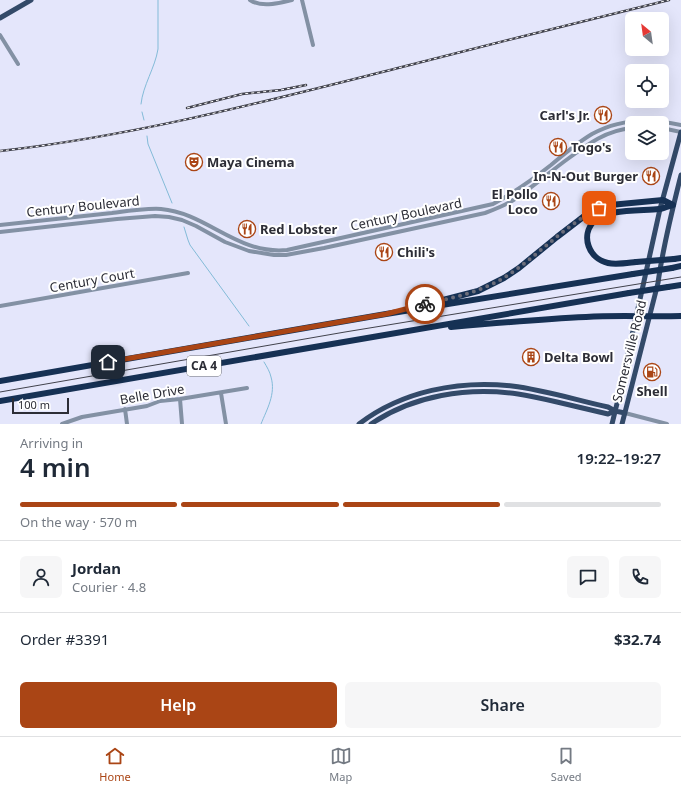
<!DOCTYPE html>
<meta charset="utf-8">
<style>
:root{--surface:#fff;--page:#f6f6f7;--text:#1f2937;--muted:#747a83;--line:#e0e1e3;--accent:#aa4515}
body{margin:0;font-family:"Noto Sans",sans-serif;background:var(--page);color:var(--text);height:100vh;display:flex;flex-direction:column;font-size:15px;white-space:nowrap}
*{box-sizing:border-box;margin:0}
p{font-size:13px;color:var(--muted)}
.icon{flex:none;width:22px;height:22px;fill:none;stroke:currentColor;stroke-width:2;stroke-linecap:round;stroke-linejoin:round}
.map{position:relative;height:424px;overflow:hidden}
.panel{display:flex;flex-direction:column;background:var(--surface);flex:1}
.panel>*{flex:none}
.needle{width:26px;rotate:331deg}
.fabs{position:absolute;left:625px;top:12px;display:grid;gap:8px}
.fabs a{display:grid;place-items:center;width:44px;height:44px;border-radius:6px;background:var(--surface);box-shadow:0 4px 16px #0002;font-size:20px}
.scale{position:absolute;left:12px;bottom:10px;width:57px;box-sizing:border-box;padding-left:4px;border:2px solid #2c2d36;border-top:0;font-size:11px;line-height:14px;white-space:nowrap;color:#2c2d36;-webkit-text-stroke:3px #fff;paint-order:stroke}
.pin{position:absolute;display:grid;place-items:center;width:34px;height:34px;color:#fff;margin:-17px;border-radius:8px;box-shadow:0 2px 6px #0006}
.courier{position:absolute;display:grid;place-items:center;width:40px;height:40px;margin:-20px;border:3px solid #aa4515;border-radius:50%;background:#fff;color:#222;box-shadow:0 1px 5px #0007}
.overview em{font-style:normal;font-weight:600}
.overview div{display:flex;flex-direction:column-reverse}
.overview{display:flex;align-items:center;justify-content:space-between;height:68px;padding:0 20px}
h1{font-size:26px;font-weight:600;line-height:30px}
.bar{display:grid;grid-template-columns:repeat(4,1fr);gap:6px 4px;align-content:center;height:48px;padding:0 20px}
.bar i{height:5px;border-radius:3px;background:var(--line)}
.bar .selected{background:var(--accent)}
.bar p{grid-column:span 4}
.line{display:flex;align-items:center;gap:10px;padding:0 20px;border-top:1px solid var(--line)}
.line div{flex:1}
.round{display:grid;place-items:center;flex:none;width:42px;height:42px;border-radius:6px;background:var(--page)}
.cta{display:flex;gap:8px;margin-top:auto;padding:8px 20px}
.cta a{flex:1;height:46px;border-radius:6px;background:var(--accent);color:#fff;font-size:16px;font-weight:600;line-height:46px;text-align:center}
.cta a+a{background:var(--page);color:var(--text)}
.tab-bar{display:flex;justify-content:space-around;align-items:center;height:56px;border-top:1px solid var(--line);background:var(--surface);font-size:11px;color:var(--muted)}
.tab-bar a{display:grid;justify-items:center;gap:2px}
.tab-bar .selected{color:var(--accent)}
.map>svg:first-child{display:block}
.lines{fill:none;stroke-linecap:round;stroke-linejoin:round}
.stream{stroke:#83bbd8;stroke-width:1}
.minor{stroke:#8391a4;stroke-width:4}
.major{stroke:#334a69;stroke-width:5}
.highway{stroke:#163154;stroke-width:6}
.tram{stroke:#41424c;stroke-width:1}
.rail-casing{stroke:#41424c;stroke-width:2.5}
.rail{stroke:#fff;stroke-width:1;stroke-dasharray:3;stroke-linecap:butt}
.highway-bridge{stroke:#163154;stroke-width:6}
.done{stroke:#6c6e7b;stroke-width:4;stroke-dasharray:0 7.2}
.route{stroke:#aa4515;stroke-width:5}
.labels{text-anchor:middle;stroke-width:4;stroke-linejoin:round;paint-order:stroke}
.shield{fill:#fff;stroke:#6b6c72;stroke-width:1}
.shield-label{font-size:12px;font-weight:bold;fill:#2c2d36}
.poi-label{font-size:13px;font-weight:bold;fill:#2c2d36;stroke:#fff;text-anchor:start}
.street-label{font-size:13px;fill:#2c2d36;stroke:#fff}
</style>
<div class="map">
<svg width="681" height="424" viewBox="0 0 681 424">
<rect width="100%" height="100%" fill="#e4e6fb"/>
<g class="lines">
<path class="stream" d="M141 104C143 85 155 68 158 49V0
M142 112 144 120
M147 136 148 144 172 203
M184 227 188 240 190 245 249 326
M261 424C267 409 276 394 271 377 270 372 267 367 264 362"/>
<path class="minor" d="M250 0C262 8 279 3 292 0
M302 0 313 45
M0 35 18 64
M662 128 681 132
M0 225C37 221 75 217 112 213 127 211 147 208 161 209 207 213 237 255 287 250L493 204C513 193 532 180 551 165 564 154 577 143 592 134 619 119 651 118 681 125
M0 232 117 219 155 216 169 217 182 220 196 226 225 242 249 251 274 255H286L324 248 485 213C496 209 506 205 515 199 534 186 551 171 569 158 588 144 607 130 632 128
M0 306 188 273
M221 393 226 424
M180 399 182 424
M125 409 127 424
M625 413 667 424
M62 424 82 417 147 406 160 401 180 399 247 388"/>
<path class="major" d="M0 18 31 0
M359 424C402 391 459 380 512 386 545 390 576 400 608 407L615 411 625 413
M371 424C414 395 467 387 518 394 531 396 544 399 557 402 574 406 591 410 608 414L615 411
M612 424 622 383 623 376 660 209 681 132
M622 424 658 283C663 246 672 211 681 175"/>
<path class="highway" d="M674 259 681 258
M636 262C627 263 616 265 608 263 589 259 580 236 594 221 603 209 644 211 659 209 663 209 668 206 673 205
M672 268 681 266
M668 287 681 285
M416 306 443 300 478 291 504 278 519 268 557 237 587 214 599 208 610 205 663 200 673 205
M451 327C496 323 541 319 586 317 618 315 649 317 681 316
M0 381 386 314 633 274
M0 401 629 293"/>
<path class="tram" d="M0 392 345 332 681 277"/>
<g class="rail-casing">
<path id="rail" d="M187 108 242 94 281 90 306 85
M0 151C135 136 267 101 398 68 488 45 579 22 669 0"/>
</g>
<use href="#rail" class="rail"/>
<path class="highway-bridge" d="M636 262 674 259
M633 274 672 268
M629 293 668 287"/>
</g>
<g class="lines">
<path class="done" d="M425 304C452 298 481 292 505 277 538 256 564 226 599 208"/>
<path class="route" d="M108 362 386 314 425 304"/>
</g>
<defs>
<g id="restaurant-ring" transform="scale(0.9)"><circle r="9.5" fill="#fff" stroke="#aa4515" stroke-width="1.5"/><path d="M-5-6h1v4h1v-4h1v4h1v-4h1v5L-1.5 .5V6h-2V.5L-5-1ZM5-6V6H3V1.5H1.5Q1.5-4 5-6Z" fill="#aa4515"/></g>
<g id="theatre-ring" transform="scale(0.9)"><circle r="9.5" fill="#fff" stroke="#aa4515" stroke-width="1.5"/><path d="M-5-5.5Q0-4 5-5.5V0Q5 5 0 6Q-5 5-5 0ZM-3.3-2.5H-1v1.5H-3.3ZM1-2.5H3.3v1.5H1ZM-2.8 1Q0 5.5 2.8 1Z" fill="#aa4515"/></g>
<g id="building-ring" transform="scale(0.9)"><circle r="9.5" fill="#fff" stroke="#aa4515" stroke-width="1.5"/><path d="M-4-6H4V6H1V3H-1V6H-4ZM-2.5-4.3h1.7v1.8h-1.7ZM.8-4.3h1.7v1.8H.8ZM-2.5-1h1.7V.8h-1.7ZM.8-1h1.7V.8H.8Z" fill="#aa4515"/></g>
<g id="fuel-ring" transform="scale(0.9)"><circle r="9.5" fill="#fff" stroke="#aa4515" stroke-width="1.5"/><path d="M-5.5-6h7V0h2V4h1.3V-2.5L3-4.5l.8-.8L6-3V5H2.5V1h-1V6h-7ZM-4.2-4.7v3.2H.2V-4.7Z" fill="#aa4515"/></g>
</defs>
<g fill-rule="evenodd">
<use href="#restaurant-ring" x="603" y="115"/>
<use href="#restaurant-ring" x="558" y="147"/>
<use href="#theatre-ring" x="194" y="162"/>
<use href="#restaurant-ring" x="651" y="176"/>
<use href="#restaurant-ring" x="551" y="201"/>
<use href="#restaurant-ring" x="247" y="229"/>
<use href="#restaurant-ring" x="384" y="252"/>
<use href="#building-ring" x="531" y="357"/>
<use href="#fuel-ring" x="652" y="372"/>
</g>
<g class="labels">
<rect class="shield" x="187" y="356" width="34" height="20" rx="3"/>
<g class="shield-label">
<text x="204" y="370">CA 4</text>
</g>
<g class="poi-label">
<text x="590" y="120" text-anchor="end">Carl's Jr.</text>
<text x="571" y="152">Togo's</text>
<text x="207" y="167">Maya Cinema</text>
<text x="638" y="181" text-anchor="end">In-N-Out Burger</text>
<text x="538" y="199" text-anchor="end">El Pollo<tspan x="538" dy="15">Loco</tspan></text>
<text x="260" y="234">Red Lobster</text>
<text x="397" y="257">Chili's</text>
<text x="544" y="362">Delta Bowl</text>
<text x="652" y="396" text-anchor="middle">Shell</text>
</g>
<g class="street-label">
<text transform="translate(83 206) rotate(-6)" y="5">Century Boulevard</text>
<text transform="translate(406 214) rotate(-12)" y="5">Century Boulevard</text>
<text transform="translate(92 280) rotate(-10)" y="5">Century Court</text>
<text transform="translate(629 351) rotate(-76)" y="5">Somersville Road</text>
<text transform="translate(152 394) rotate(-10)" y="5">Belle Drive</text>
</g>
</g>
</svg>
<div class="fabs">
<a><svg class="needle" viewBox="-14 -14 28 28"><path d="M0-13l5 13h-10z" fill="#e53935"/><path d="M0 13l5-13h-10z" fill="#747a83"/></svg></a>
<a><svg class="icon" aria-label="locate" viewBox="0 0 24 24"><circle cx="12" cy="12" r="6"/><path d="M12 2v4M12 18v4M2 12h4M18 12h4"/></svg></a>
<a><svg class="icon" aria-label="layers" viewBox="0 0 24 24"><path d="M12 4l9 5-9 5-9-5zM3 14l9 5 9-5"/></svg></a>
</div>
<div class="scale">100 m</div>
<div class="pin" style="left:599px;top:208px;background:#ea580c"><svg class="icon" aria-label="bag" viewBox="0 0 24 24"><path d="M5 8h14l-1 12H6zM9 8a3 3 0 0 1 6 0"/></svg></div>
<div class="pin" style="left:108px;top:362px;background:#1f2937"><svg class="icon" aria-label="home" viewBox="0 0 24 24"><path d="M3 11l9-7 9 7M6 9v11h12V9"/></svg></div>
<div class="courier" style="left:425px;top:304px"><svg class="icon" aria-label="bike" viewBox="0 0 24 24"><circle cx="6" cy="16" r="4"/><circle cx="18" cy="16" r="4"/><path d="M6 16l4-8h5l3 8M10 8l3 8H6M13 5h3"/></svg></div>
</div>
<section class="panel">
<div class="overview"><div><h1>4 min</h1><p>Arriving in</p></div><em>19:22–19:27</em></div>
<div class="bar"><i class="selected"></i><i class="selected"></i><i class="selected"></i><i></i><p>On the way · 570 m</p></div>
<div class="line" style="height:72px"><a class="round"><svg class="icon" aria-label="person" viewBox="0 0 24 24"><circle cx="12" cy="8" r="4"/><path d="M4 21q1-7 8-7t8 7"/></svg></a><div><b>Jordan</b><p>Courier · 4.8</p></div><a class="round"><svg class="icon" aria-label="chat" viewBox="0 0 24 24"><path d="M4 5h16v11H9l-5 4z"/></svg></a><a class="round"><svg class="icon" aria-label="phone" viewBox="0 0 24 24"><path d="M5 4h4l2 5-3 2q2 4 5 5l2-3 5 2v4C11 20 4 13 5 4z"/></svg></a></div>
<div class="line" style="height:52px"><div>Order #3391</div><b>$32.74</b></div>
<div class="cta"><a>Help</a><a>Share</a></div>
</section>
<nav class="tab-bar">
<a class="selected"><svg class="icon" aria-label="home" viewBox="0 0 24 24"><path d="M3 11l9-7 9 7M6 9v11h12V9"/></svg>Home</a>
<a><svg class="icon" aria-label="map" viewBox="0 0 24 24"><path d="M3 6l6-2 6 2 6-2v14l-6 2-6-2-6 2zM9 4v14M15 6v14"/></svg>Map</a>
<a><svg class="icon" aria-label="saved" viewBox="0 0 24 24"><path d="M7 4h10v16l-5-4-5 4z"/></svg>Saved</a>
</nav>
